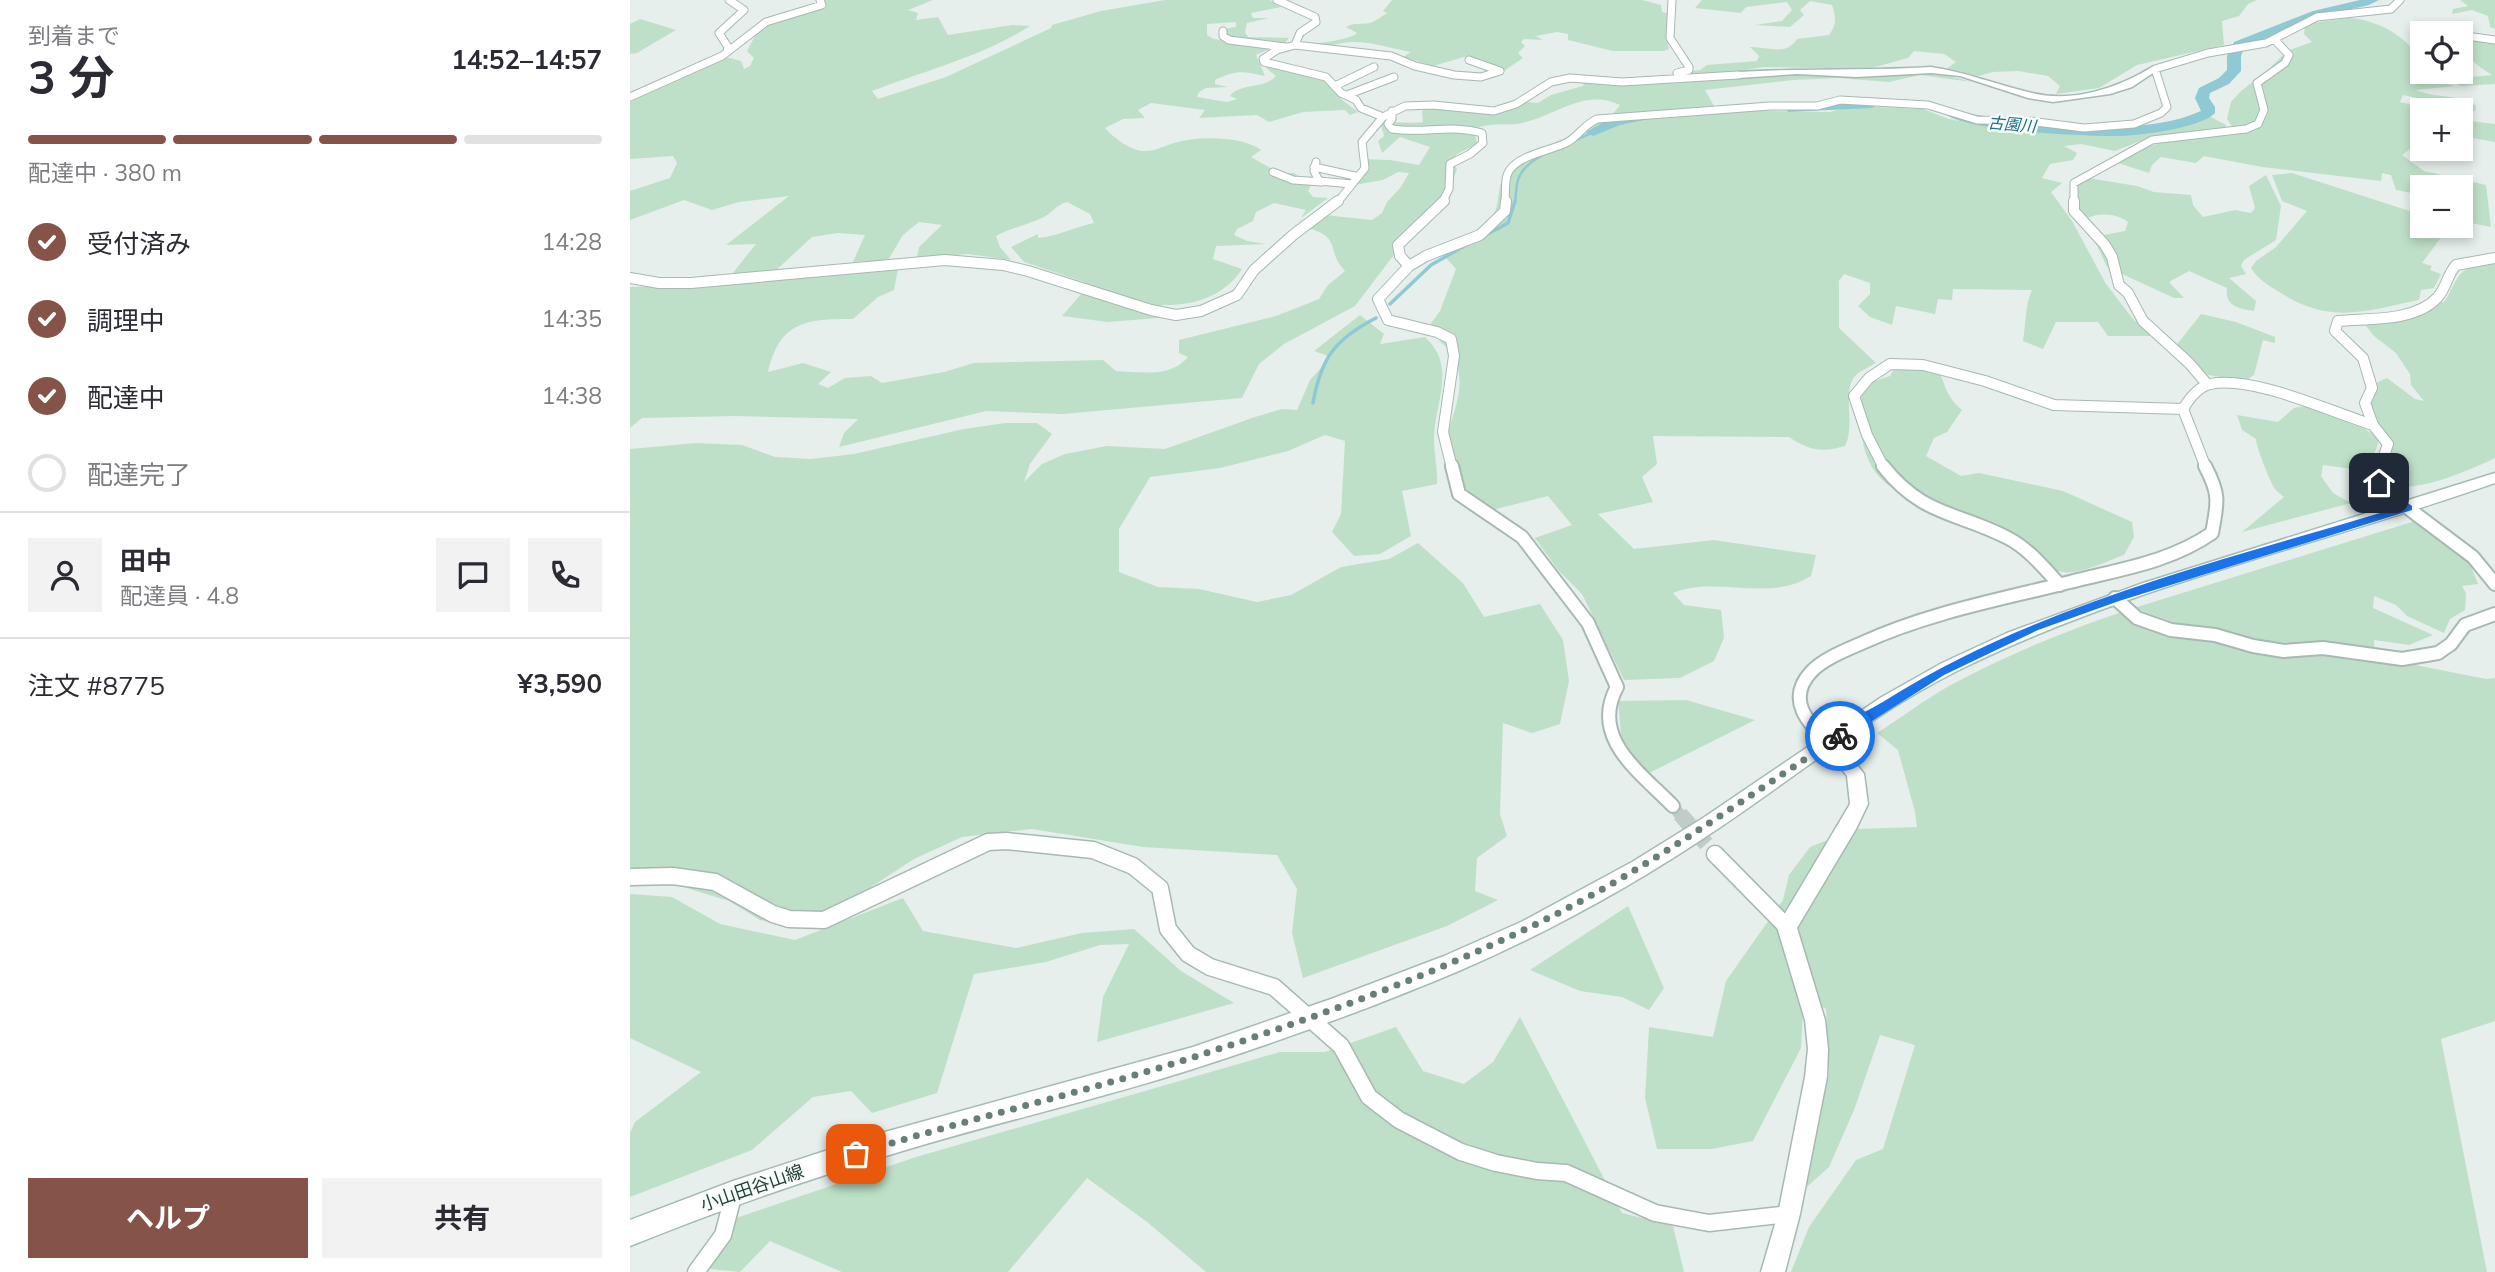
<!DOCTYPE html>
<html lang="ja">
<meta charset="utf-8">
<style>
:root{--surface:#fff;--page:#f2f2f3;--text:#2b2b33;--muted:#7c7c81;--line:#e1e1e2;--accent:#855347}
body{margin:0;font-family:Mulish,"Noto Sans JP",sans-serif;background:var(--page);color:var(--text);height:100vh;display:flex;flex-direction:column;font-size:26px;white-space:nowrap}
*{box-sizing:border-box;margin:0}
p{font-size:23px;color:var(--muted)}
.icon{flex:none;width:38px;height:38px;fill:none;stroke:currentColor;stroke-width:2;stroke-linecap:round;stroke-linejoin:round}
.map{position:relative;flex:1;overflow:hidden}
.details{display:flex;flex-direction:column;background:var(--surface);width:630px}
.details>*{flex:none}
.controls{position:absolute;left:1780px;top:21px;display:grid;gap:14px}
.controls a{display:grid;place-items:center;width:63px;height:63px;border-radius:0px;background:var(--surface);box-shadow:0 4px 10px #0003;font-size:35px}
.pin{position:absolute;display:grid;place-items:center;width:60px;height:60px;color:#fff;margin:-30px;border-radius:14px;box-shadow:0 4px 10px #0006}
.courier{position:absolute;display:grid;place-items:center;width:70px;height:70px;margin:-35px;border:5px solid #1a73e8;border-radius:50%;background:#fff;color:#222;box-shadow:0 2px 9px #0007}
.overview em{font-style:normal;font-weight:700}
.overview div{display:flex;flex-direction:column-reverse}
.overview{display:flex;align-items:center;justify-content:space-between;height:119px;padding:0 28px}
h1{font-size:46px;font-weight:700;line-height:52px}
.bar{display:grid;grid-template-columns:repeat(4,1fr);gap:10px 7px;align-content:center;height:84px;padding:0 28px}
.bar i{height:9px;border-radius:5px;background:var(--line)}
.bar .active{background:var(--accent)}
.bar p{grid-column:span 4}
.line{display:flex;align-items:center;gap:18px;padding:0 28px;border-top:2px solid var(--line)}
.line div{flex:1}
.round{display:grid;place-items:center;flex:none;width:74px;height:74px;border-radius:0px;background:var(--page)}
ol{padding:0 28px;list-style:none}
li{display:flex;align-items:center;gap:21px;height:77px}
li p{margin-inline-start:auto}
li .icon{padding:7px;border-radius:50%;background:var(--accent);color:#fff;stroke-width:4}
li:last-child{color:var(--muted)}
li i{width:38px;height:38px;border:4px solid var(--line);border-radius:50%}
.cta{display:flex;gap:14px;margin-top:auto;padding:14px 28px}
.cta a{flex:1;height:80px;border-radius:0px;background:var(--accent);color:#fff;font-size:28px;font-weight:700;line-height:80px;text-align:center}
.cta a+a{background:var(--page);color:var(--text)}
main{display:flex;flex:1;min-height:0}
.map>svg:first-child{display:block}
.green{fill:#bfe0c8}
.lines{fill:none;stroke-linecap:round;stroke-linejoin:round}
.stream-far1{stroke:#8ec9d4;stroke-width:2.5}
.stream{stroke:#8ec9d4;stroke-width:3.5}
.river{fill:#8ec9d4;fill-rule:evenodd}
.minor-tunnel-far1{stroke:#bfccc8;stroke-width:12;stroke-dasharray:12 6;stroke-linecap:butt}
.minor-tunnel{stroke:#bfccc8;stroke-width:16;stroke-dasharray:16 8;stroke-linecap:butt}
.minor-far3-casing{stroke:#a8b8b2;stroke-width:9}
.minor-far2-casing{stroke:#a8b8b2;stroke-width:12}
.minor-far1-casing{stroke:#a8b8b2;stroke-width:16}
.minor-casing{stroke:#a8b8b2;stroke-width:19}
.tertiary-casing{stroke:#a8b8b2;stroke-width:3}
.secondary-casing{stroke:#a4bbb3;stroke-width:3}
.minor-far3{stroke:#fff;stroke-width:7}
.minor-far2{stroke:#fff;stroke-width:10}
.minor-far1{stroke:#fff;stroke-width:12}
.minor{stroke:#fff;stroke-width:16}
.tertiary{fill:#fff;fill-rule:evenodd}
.secondary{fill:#fff;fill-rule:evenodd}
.route{fill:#1a73e8}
.done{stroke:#687f78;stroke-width:7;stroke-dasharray:0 12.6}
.labels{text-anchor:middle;stroke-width:5;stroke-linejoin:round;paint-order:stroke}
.far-water-label{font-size:16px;font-style:italic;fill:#1c6f80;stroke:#f7fbf9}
.street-label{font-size:18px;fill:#24423a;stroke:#f7fbf9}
</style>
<main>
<section class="details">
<div class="overview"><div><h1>3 分</h1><p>到着まで</p></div><em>14:52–14:57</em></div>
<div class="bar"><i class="active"></i><i class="active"></i><i class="active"></i><i></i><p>配達中 · 380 m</p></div>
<ol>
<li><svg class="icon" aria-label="check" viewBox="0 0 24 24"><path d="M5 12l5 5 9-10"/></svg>受付済み<p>14:28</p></li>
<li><svg class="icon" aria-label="check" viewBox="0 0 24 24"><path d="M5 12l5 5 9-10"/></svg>調理中<p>14:35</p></li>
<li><svg class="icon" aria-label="check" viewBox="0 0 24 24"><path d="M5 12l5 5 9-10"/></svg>配達中<p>14:38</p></li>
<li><i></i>配達完了</li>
</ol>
<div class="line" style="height:126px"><a class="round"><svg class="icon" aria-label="person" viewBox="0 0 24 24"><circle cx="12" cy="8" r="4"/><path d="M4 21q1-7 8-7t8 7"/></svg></a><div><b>田中</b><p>配達員 · 4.8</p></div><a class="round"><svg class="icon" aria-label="chat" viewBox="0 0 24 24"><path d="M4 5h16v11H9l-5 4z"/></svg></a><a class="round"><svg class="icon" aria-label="phone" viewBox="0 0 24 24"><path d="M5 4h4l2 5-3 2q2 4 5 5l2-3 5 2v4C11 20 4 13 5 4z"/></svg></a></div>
<div class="line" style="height:91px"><div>注文 #8775</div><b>¥3,590</b></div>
<div class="cta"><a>ヘルプ</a><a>共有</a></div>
</section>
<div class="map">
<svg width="1865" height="1272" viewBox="0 0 1865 1272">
<rect width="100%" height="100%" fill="#e6efeb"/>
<path class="green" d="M188 0H303L278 10 288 13 286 20 308 17 318 35 382 25 400 26C353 56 294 71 242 91L248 99 316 77 421 28 422 25 471 11 535 0H640L651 7 621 13 623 18H639L617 23 615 32 618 37 659 38 655 43 596 37 593 29 606 27V22L577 24V35L584 39 644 47 626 55 635 76C611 71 607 70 585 80V84L598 87 576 88 569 92 567 97 597 102 607 99 600 96C611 82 633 90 646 76L635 67C661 64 690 74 712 89L711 99 728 112 720 115 715 110 673 112 639 122 627 115 569 118 575 110 521 103 508 110 515 118 493 119 475 128C484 138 502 152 516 151 526 151 538 144 548 142 570 136 613 136 631 150L621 157 649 173H664L681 185 678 191 683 197 698 198 671 218 676 210 644 203 626 212 623 221 607 229 604 235 617 241 636 244 586 246 583 259 612 269C595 296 563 306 532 305L529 318 478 322 432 316 453 292 454 282 394 262 381 247 408 234V238C428 236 445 227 464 223L460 214 437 202C426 205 423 212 414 217 398 225 382 227 366 236L370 247 381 260 338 254 287 258 289 247 312 225 289 222 273 235 258 260 223 262 235 235 208 233 182 237 144 272 102 274 126 244 96 245 159 196 109 202 82 210 54 200 0 220V191L40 178 47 163 43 156 0 159V102L96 57 111 61 114 69 120 66 124 58 117 51 125 36 116 32 150 19 187 10Z
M762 0H1012L1031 5 1032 12 1044 15 1045 19 1037 41 1039 49 1034 51H983L938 40V34L927 32 906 36 913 40 894 39 891 42 895 46 888 53 893 58 874 71 834 57 803 66 773 57 781 52C759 48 734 39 712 43 696 46 693 53 674 50L676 46C689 42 718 41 727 33L716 27C725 22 730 25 740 23 746 21 752 16 757 13L753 11Z
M1072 0H1627L1618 4 1609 16 1592 21 1594 45 1507 65 1469 88 1426 94 1430 86 1418 76 1388 71 1363 72 1348 76 1316 69 1326 62 1314 54 1284 51 1278 58 1238 69 1133 67 1093 74 1050 73 1070 70 1077 65 1127 61 1129 56 1120 47C1137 46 1156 57 1167 39L1199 35C1207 24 1206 17 1202 5L1180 1 1170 10 1174 15 1160 27 1125 25 1152 21 1162 10 1157 2 1116 7 1111 13 1065 8Z
M1830 0H1865V29L1860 27 1858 16 1842 10 1822 14 1823 9 1838 6Z
M1718 18C1741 19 1765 30 1781 47V60L1792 65 1791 77 1824 86 1786 90C1808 99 1824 93 1846 106L1845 111 1773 95 1770 102 1791 107 1790 115 1782 119 1780 125 1792 127V131L1787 130 1784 146 1772 155 1794 171 1856 185 1861 227 1831 221 1830 187H1792V195L1766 190 1761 175 1752 173 1751 181 1632 167 1574 156 1566 163 1531 157 1522 165 1519 173 1485 162C1523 140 1562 136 1605 131L1597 119 1601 102 1611 91 1638 70 1657 51 1682 42 1674 34 1675 24Z
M10 19 46 30 7 53 0 54V24Z
M1844 35 1865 38V84L1831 86 1822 82 1821 79 1862 75C1844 63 1840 62 1832 39Z
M1153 72H1304L1342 82 1290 75 1259 82 1209 78 1163 80 1075 90 1084 106 983 114 990 105C954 88 926 116 892 123 876 127 859 121 844 130L847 144 827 154 821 161 827 169 815 201 776 239 725 306 654 344 629 364 612 398 433 414 356 411 209 447 214 433 228 419 106 416 12 418 0 428V287L120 283 269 264 264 290 248 297 223 319C176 319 150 321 138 372L173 363 201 372 188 384 198 388 215 378 241 376 252 383 314 372 344 363 473 360 486 371C511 372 541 378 558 357L549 353V340L646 316 689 299 698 285 715 271C695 250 713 238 678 228L695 215 742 220 752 213 757 202 771 187 779 173 768 172 753 180 724 185 733 159 760 160 789 165 800 147 770 137 752 153 748 141 754 136 751 125C765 120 779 124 793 122L792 112 795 107 877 109 896 102 908 103 921 95 953 86 954 83Z
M1221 106 1293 109 1319 119 1351 125 1403 124 1463 130 1569 122 1579 116 1596 125 1595 130 1515 139 1485 151 1451 144 1434 146 1447 153 1443 160 1420 164 1412 178 1432 183 1421 192 1442 221 1476 284 1503 319 1523 336H1478L1468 322H1426L1413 349 1393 341C1396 323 1395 305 1402 290L1323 289 1322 300 1308 299 1305 314 1266 306 1262 325 1240 317 1228 306 1240 294V283L1214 274 1209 281V328L1246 363C1240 367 1231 370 1226 375 1211 390 1226 426 1215 446 1192 453 1178 450 1159 437L1023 436 1027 464 1012 477 1023 502 968 514 1004 549 1084 540 1186 555 1181 576C1138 603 1086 575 1043 593L1054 605 1091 610 1094 638 1084 661 1050 678 994 680 952 594 928 570 905 538 942 525 918 496 858 511C838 493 824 477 812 453 825 401 851 367 796 330L810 311 826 269 810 251C834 241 860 234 867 205 870 190 869 182 878 169L968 120 1077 110 1200 112Z
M1832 120 1865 124V142L1831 136Z
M1662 173 1792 215V226H1831L1830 234 1812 236 1792 263 1802 266 1800 270 1811 274 1804 288 1791 290 1789 300C1731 312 1699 325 1646 290 1635 283 1628 279 1621 268L1626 261 1646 247 1677 211 1652 201 1642 175Z
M1636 175 1651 206 1646 240 1614 260 1611 266 1616 274 1599 278 1626 301 1624 311C1609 309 1594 306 1597 288L1559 271 1539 282 1554 298H1544L1477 267 1463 237 1495 231 1498 222C1488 214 1470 212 1458 218L1455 225 1438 206 1442 186 1458 178 1507 186 1524 192 1561 195 1563 205 1573 217 1605 210 1621 213 1625 208 1619 186Z
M1865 263V458C1837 471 1779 498 1750 482L1759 455 1731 400 1748 382 1757 378 1785 399 1794 401 1781 385 1780 374 1766 353 1744 336 1733 322 1787 306 1814 302C1822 292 1825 275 1837 269 1845 265 1856 266 1865 263Z
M1571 314 1606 322 1645 337V343L1633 340 1624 375 1615 381 1578 375 1545 347Z
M730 315 754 334 750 344 795 337C828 367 804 403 804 440 804 455 808 469 807 484L772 491 781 536 750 554 724 556 702 532 711 514 715 441 695 435 658 451 590 468 520 477 489 529V572L528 587 569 589 627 602 661 595 711 567 759 559 788 543 833 583 854 617 910 604 933 640 939 681 930 724 902 733 873 723 870 814 877 836 847 858 845 891 868 900 817 926 673 978 662 933 667 889 647 855 513 847 402 829 332 837 284 859 238 889 163 927 130 920 99 901 50 886 0 883V449L66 443 112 445 145 457 181 459 224 454 334 429 375 423H407L422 434 400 464 394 482 412 464 435 454 477 446 535 449 625 417 652 409 667 410 680 380 701 357 684 351Z
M1277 360 1302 362C1318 380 1310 391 1332 410L1317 432 1304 438 1296 456 1331 476 1349 473 1433 491 1502 522 1504 537 1494 555C1477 561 1450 575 1432 572 1402 567 1400 541 1378 530 1339 511 1274 509 1246 473 1227 448 1231 415 1232 385L1260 376 1266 365Z
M1678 405 1712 414 1749 438C1748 451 1739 458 1737 471L1693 465 1691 476 1703 493 1721 503 1612 532 1654 497C1651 494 1647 492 1645 489 1641 484 1625 444 1626 439L1612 430 1607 415 1648 422 1664 408Z
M1788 520 1839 561 1848 584 1832 586 1836 593 1835 610 1820 619 1814 633 1777 616 1766 605 1744 596 1743 608 1803 635 1779 645 1744 640 1745 657 1856 679 1865 678V1021L1811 1039 1857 1272H1161L1179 1227 1226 1160 1253 1149 1285 1045 1250 1035 1224 1110 1199 1167 1168 1195 1199 1075 1196 1009 1179 999 1173 1011 1171 1048 1123 1141 1082 1149H1027L1015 1098 1019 1027 1083 1037 1096 981 1153 900 1159 875 1180 847 1226 829 1287 827 1285 812 1268 750 1247 733C1271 718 1294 700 1319 686 1375 656 1432 632 1492 612L1510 625 1543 638 1566 634 1553 626 1504 608Z
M1056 700 1125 720 1019 773 992 744 988 701Z
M0 894 42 897 90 924 165 940 273 898 293 931 386 948 452 933 504 929 551 971 604 1003 467 1042 473 997 499 944 470 945 416 962 344 974 307 1093 242 1113 221 1091 183 1097 122 1150 0 1197V1133L5 1122 71 1072 0 1038Z
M998 906 1034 988 1019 1010 992 997 950 991 900 970Z
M890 1017 992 1213 1043 1226 1054 1272H576L517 1222 457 1178 378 1272H212L140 1241 110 1272 80 1269 103 1235 106 1218 286 1157 650 1052H695L766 1027 793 1071 834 1084 863 1062Z"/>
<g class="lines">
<path class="stream-far1" d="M885 203C886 195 886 187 888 180 895 155 942 144 963 132"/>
<path class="stream" d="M854 236 878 223 885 201
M760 304 801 265 836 245
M683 403C691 358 705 339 746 318"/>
<path class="river" d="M1730 0H1749L1739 5 1692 16 1614 48 1611 56V71L1599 84 1580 93 1579 98 1585 107V113C1571 128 1513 135 1492 136 1463 137 1333 131 1316 114L1323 110C1356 118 1387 120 1420 122 1470 127 1523 132 1571 111L1565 98 1569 88 1589 78 1597 70V56L1604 42 1683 11Z
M1232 99 1247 101 1249 104 1242 108 1158 112 1156 109 1163 105Z
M1019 111 1026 115 1024 118 990 125 963 136 956 132 981 118Z"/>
<path class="minor-tunnel-far1" d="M1043 806 1051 816"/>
<path class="minor-tunnel" d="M1050 814 1085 854"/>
<g class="minor-far3-casing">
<path id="minor-far3" d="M647 0 685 17 686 22 670 33 665 45 647 50 633 59 634 62 696 77 711 93 726 100 731 108 753 117
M1042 0 1040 38 1059 67V70L1047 73
M593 31V36L599 40 655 47
M1830 35 1865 40
M665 45 761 56 785 66 824 75 851 77 870 71 839 60
M97 52 98 47 89 33 114 10 99 0
M705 86 744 67
M717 95 764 77
M0 97 92 56 136 22 192 5 190 0
M762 111V119L758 124 762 129C792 134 822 124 852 133L853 143 840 154 820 164 819 189 812 203
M686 162 684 171 689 181 722 184
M684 167 725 176
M643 172 663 180 692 182
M707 203 735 168 732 142 753 117 775 106 803 105 864 111 886 104 921 82 940 78 992 82 1108 75
M875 203C876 193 874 178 879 171 890 154 921 151 938 142 949 135 954 125 967 119L1140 106H1187L1210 100 1298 105 1347 120 1399 121 1454 128 1504 124 1531 113 1537 107 1525 69 1578 53 1636 43 1687 17 1761 9 1770 0
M1444 203V183L1522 140 1616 129 1628 124 1634 110 1627 83 1655 63 1659 55 1645 40"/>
</g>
<g class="minor-far2-casing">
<path id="minor-far2" d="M814 201 768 245 770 256 779 266 748 299 758 320 807 332 821 339 824 356 813 432 822 468
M1444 201V211L1475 245 1482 257 1489 285 1498 293 1513 321 1559 363 1577 384
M779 266 796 256 850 235 875 211 876 201
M0 278 29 283H61L315 260 373 265 398 271 521 310 546 315 571 311 607 295 624 270 663 235 708 201
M1743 425 1758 444 1750 468
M1254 468 1237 435 1224 396 1239 378 1260 364 1293 365 1355 381 1424 405 1553 409
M1576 468 1553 409C1559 399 1568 387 1580 384 1623 375 1701 412 1743 425L1735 403 1742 388 1733 358 1705 331 1708 321C1739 318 1784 322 1807 298 1816 289 1817 275 1826 265L1865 258"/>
</g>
<g class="minor-far1-casing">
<path id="minor-far1" d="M822 466 829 494 892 537 958 623 987 687C959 738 1011 773 1043 806
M1253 466C1292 516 1328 512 1378 538 1399 549 1414 568 1430 585
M1751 466 1750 479 1754 490 1843 557 1865 584
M1485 598 1507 618 1541 630 1585 635 1623 646 1654 651 1693 648 1772 659 1808 653 1821 644 1835 625 1865 614
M1200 742C1177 724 1156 699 1181 672 1193 659 1216 650 1232 643 1302 611 1378 598 1452 579 1498 568 1543 560 1582 533 1588 502 1590 494 1575 466"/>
</g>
<g class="minor-casing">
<path id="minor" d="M1085 854 1157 927
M0 877 43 876 85 882 143 914 159 919 194 920 358 842 376 841 463 850 503 866 530 888 538 929 558 954 580 967 644 987 711 1046 739 1097 769 1120 831 1152 866 1163 907 1171 936 1173 1025 1213 1079 1223 1159 1214
M66 1272 93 1235 104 1193"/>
</g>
<g class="tertiary-casing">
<path id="tertiary" d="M1301 67C1336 72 1367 85 1402 93 1443 103 1488 88 1522 67L1529 69 1502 87 1480 94 1423 102 1398 98 1330 76 1301 73 1226 77 1167 74 1108 78 1104 75 1108 72C1172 68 1236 71 1301 67Z
M1200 735 1206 737 1234 774 1238 804 1226 829 1167 928 1195 1020 1198 1049 1197 1077 1170 1214 1155 1272H1131L1148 1214 1175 1077 1178 1049 1175 1020 1147 927 1220 804 1217 776 1191 742 1194 737Z"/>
</g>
<g class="secondary-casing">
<path id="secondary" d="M1865 473V483C1686 546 1498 586 1327 671 1242 714 1168 775 1089 828 1008 883 921 931 831 970 744 1007 653 1040 563 1069 469 1099 373 1121 279 1149 185 1177 91 1209 0 1246V1220L103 1181 244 1135 563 1047 701 999 814 956 891 922 1002 862 1073 818 1250 698 1312 663 1377 633 1513 583Z"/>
</g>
<use href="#minor-far3" class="minor-far3"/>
<use href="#minor-far2" class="minor-far2"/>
<use href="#minor-far1" class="minor-far1"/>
<use href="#minor" class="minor"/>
<use href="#tertiary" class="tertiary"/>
<use href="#secondary" class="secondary"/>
</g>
<path class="route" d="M1746 481H1753L1757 488 1782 506V510L1489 601 1408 630 1314 675 1214 739H1205L1204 736C1214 721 1240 710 1256 700 1412 602 1596 560 1770 507L1750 492 1744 483Z"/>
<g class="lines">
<path class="done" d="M226 1154C337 1119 452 1093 564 1057 678 1020 793 979 902 926 1011 874 1109 802 1210 736"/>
</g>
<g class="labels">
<g class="far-water-label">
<text transform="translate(1382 124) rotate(5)" y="6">古園川</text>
</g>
<g class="street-label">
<text transform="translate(122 1188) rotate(-19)" y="6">小山田谷山線</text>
</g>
</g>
</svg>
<div class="controls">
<a><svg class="icon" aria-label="locate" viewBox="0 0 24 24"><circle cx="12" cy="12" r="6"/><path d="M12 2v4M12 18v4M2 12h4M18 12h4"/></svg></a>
<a>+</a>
<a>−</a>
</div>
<div class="pin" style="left:226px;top:1154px;background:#ea580c"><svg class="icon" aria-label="bag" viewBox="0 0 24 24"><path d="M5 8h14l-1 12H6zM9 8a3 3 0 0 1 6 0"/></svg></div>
<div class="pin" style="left:1749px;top:483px;background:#1f2937"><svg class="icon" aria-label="home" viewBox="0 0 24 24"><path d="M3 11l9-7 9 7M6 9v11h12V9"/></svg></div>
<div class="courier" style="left:1210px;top:736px"><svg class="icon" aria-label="bike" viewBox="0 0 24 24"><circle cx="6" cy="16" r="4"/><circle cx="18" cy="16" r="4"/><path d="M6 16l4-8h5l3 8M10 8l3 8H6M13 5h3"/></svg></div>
</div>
</main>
